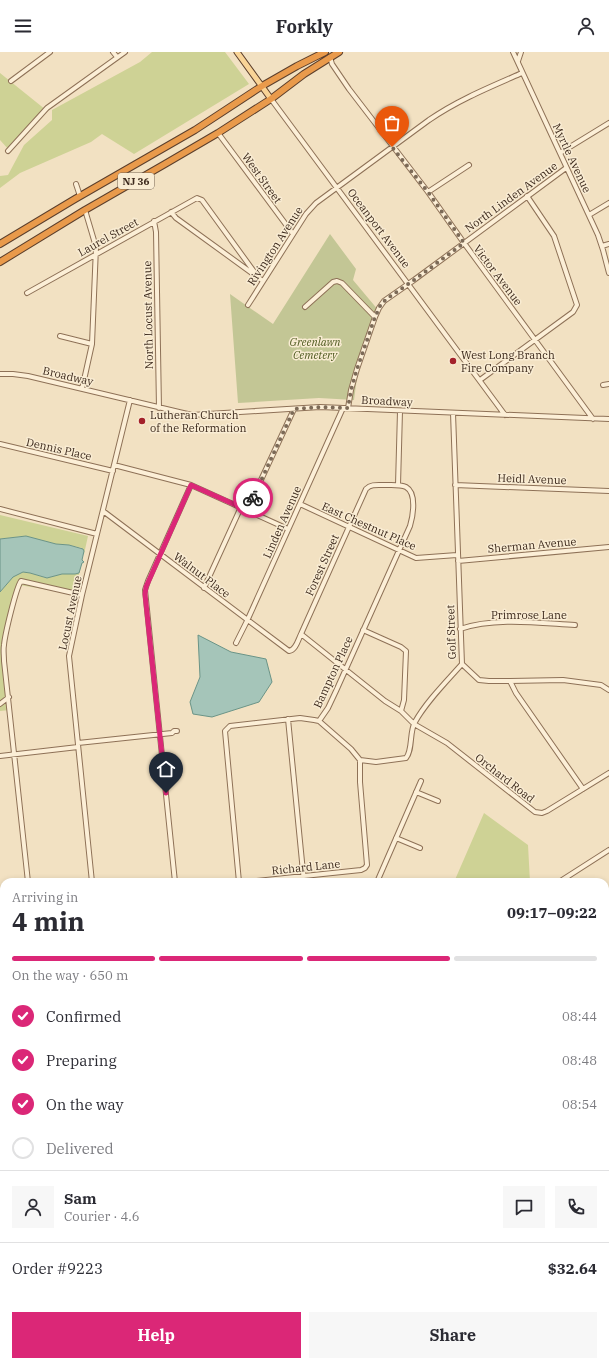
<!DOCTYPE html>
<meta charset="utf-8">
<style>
:root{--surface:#fff;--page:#f7f7f7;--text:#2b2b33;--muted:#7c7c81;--line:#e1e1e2;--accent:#db2777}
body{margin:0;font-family:"IBM Plex Serif",serif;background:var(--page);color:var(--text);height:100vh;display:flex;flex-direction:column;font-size:15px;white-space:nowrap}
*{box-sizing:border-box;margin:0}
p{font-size:13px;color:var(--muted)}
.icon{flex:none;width:22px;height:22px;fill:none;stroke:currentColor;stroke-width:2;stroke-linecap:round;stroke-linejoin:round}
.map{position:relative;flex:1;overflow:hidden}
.drawer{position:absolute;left:0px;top:826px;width:609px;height:488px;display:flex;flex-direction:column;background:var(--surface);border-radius:12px 12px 0 0;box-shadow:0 2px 6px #0003}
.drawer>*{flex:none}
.pin{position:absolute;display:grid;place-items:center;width:34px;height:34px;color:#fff;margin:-41px -17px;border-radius:50% 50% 50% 0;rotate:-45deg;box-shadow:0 0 4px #0007}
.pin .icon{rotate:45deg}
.courier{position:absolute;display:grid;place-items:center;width:40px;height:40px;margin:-20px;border:3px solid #db2777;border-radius:50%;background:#fff;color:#222;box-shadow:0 1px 5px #0007}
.headline em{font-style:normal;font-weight:700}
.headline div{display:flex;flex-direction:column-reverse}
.headline{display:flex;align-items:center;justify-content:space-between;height:68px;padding:0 12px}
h1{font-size:26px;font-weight:700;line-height:30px}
.bar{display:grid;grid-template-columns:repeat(4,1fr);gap:6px 4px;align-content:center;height:48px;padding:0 12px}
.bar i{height:5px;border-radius:3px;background:var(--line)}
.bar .on{background:var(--accent)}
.bar p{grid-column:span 4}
.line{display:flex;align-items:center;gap:10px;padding:0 12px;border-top:1px solid var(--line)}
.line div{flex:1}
.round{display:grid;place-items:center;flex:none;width:42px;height:42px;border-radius:0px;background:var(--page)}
ol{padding:0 12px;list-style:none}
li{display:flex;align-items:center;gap:12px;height:44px}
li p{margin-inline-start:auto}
li .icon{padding:4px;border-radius:50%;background:var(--accent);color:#fff;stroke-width:4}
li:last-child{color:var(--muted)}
li i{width:22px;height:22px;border:2px solid var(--line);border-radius:50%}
.button{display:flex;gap:8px;margin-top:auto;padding:8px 12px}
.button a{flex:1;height:46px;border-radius:0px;background:var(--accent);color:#fff;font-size:16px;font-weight:700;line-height:46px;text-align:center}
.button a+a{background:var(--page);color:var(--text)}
header{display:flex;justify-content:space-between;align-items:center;height:52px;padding:0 12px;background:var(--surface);font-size:18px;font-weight:700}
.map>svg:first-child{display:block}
.green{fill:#ced295}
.cemetery{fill:#c3c695}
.water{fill:#a5c5b9;stroke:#6b9487}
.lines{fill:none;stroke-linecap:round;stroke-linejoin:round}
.minor-casing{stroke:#8e7157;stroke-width:6}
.major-casing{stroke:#5c3f2c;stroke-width:7}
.highway-casing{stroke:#5c3f2c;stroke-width:8}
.minor{stroke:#fcefd7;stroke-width:4}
.major{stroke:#f9d497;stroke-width:5}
.highway{stroke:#e99a4b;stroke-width:6}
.done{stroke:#7c6a57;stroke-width:4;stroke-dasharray:0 7.2}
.route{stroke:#db2777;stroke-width:5}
.poi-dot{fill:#a3212a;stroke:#f9ecd3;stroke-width:1.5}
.labels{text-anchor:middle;stroke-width:3;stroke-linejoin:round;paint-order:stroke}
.shield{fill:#f9ecd3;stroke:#756454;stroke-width:1}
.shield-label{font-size:10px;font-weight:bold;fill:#3d2a1d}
.street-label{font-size:11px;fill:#3d2a1d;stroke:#f9ecd3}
.park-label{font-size:11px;font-style:italic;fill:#505b21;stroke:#f9ecd3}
.poi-label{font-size:11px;fill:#3d2a1d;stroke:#f9ecd3;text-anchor:start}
</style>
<header><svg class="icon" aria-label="menu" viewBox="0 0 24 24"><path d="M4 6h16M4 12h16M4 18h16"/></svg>Forkly<svg class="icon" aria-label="person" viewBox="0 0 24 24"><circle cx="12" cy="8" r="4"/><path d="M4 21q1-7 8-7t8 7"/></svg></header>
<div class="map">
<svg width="609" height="1314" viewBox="0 0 609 1314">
<rect width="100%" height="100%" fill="#f2e1c2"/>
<path class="green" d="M152 0H225L249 32 134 102 102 82 91 90 20 121 0 136V124L8 123 24 93 52 68V58L140 10Z
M0 21 46 58 9 98 0 88Z
M0 463 88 484 84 502V499L82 496 69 493 56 492 24 484 0 487Z
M81 515 74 542 19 533 5 590 10 658 0 659V540L13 525 23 520 30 521 46 526 62 522H78Z
M484 761 528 793 530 830H454Z
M4 968V1075L0 1073V969Z
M0 1120 4 1122V1201L0 1202Z
M4 1267V1310H23L24 1314H0V1269Z"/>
<path class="cemetery" d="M330 182 356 217 353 228 379 259 358 318 354 348 319 346 238 351 230 242 273 272Z
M89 1310H226L227 1314H88Z"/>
<path class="water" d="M26 484 56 492 69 493 83 497 84 499 82 508 84 510 82 511 79 521 75 522H62L47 526 30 521 23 520 13 525 0 540V487Z
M198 583 231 600 266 607 272 630 259 650 212 665 193 662 190 650 200 625Z"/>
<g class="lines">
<g class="minor-casing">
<path id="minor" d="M113 0 117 5
M513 0 598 183 603 198 609 221
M330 5 332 12 349 37 428 140 464 191 593 367
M518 9 521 0
M11 29 50 0
M271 47 505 363
M218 81 293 182
M8 99 47 56 125 0
M560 101 609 71
M76 132 80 144
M428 140 469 113
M171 160 176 166 263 229
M589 163 609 151
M154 169 156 180 159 356
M602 194 609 192
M27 241 197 146 202 148 255 221
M248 253 306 162 316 151 429 68C458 48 490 35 522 21
M305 255 333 230 337 229 342 231 375 265
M60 284 92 292
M0 322H13L28 324 179 360 192 363 320 355 609 367
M480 328 573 260 577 253 554 184 527 144
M603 333 609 332
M82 337 92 292 96 195 85 158
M348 356 351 338 357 317 375 265 379 256 384 249 414 228 566 116
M453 361 462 612 479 628 489 629H510L516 641 583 737
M0 392 113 419
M114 413 191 433 288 477
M398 433 400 359
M455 433 609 439
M300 452 416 506 457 503
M0 457 97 482
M247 458 294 357
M103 459 289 599C296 598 298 588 301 582L366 437C371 432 377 433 384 433 390 433 400 432 406 435 417 441 413 464 410 474L336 639 328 656 319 669
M458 509 609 495
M204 536 241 455
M460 577C495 565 539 571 575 573
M363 578 401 595 406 599 404 648 401 659
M301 582 385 649 401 659 414 672 447 691 535 760 542 761 547 759 609 721
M236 591 247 569 343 356
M510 629 563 628 601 633 609 638
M0 652 9 645
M288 667 304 830
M78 691 172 681 174 679H177
M0 704 78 695
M360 708 376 710 406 706C413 698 409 680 415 670 426 650 446 630 462 612
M416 740 438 749
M396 786 420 796
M28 830 4 609C4 603 3 598 4 593 5 582 16 536 21 529L82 543
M92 830 69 604 82 543 130 348
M175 830 145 538 148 529 191 433
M239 830 225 679 230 674 300 666 314 668 319 669 351 697 360 708V730L367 813 365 816 361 818 246 830
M377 830 421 729
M559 830 609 798
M0 901H4
M605 929 608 928 609 926
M605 1036 609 1033
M605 1105 609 1139
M605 1263H609
M0 1265 4 1263
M185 1310 210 1313 213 1314
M293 1310 294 1314
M407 1310 408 1314
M504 1310 505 1314
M84 1314 85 1310
M129 1314 130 1310
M172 1314 173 1310"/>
</g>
<g class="major-casing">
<path id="major" d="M237 0 271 47"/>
</g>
<g class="highway-casing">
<path id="highway" d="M0 192 75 147 195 78 262 34 297 14 325 0
M0 210 85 158 165 112 218 81 271 47 304 22 339 0"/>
</g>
<use href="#minor" class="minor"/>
<use href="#major" class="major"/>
<use href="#highway" class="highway"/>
</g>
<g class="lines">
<path class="done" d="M253 446 294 357 320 355 348 356 351 338 357 317 375 265 381 252 388 246 414 228 464 191 428 140 392 95"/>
<path class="route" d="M166 741 145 542 146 535 191 433 247 458 253 446"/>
</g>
<g class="poi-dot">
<circle cx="453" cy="309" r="4"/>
<circle cx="142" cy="369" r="4"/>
</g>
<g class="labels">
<rect class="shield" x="118" y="121" width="36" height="16" rx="3"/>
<g class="shield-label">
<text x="136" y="133">NJ 36</text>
</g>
<g class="street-label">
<text transform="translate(572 106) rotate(65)" y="4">Myrtle Avenue</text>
<text transform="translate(262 126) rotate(54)" y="4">West Street</text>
<text transform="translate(511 145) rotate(-36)" y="4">North Linden Avenue</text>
<text transform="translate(379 176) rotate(53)" y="4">Oceanport Avenue</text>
<text transform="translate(108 185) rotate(-29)" y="4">Laurel Street</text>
<text transform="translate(275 194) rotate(-57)" y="4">Rivington Avenue</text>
<text transform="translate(498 223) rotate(53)" y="4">Victor Avenue</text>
<text transform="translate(148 263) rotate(-91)" y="4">North Locust Avenue</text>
<text transform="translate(68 324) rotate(13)" y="4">Broadway</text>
<text transform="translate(387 349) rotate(3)" y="4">Broadway</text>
<text transform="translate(59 397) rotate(13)" y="4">Dennis Place</text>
<text transform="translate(532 427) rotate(2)" y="4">Heidl Avenue</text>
<text transform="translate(282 470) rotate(-66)" y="4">Linden Avenue</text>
<text transform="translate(369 474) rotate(24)" y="4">East Chestnut Place</text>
<text transform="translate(532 493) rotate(-5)" y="4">Sherman Avenue</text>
<text transform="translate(322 513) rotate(-66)" y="4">Forest Street</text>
<text transform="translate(202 523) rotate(37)" y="4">Walnut Place</text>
<text transform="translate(70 561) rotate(-78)" y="4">Locust Avenue</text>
<text x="529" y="567">Primrose Lane</text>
<text transform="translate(451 580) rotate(-92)" y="4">Golf Street</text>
<text transform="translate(333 620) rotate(-65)" y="4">Bampton Place</text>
<text transform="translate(505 726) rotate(38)" y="4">Orchard Road</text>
<text transform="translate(306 815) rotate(-6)" y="4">Richard Lane</text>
</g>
<g class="park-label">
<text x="315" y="294">Greenlawn<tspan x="315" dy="13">Cemetery</tspan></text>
</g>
<g class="poi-label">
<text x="461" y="307">West Long Branch<tspan x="461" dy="13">Fire Company</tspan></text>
<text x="150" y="367">Lutheran Church<tspan x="150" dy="13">of the Reformation</tspan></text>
</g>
</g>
</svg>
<div class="pin" style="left:392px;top:95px;background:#ea580c"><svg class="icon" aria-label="bag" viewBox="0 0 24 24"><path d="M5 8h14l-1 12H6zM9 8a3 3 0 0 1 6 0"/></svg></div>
<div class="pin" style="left:166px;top:741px;background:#1f2937"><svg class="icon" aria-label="home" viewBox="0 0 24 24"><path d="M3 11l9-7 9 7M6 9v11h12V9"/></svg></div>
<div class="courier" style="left:253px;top:446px"><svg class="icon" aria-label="bike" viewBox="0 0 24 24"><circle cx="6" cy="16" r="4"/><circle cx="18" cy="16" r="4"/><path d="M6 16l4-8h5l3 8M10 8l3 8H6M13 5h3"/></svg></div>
<section class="drawer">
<div class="headline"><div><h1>4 min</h1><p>Arriving in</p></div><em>09:17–09:22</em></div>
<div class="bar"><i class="on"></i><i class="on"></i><i class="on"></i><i></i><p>On the way · 650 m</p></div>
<ol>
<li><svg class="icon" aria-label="check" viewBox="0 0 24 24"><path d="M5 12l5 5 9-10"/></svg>Confirmed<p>08:44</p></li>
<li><svg class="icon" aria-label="check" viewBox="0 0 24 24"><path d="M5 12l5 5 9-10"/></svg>Preparing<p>08:48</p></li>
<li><svg class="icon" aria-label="check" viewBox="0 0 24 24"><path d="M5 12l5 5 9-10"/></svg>On the way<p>08:54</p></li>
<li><i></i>Delivered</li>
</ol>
<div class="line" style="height:72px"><a class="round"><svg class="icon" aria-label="person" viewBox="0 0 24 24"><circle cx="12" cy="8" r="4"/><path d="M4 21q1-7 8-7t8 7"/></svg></a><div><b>Sam</b><p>Courier · 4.6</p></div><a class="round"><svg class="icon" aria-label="chat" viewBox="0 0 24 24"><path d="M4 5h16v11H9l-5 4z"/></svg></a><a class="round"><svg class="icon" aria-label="phone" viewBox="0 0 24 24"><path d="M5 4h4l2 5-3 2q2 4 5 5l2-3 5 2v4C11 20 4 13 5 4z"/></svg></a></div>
<div class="line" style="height:52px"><div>Order #9223</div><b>$32.64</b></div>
<div class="button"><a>Help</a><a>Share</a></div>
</section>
</div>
